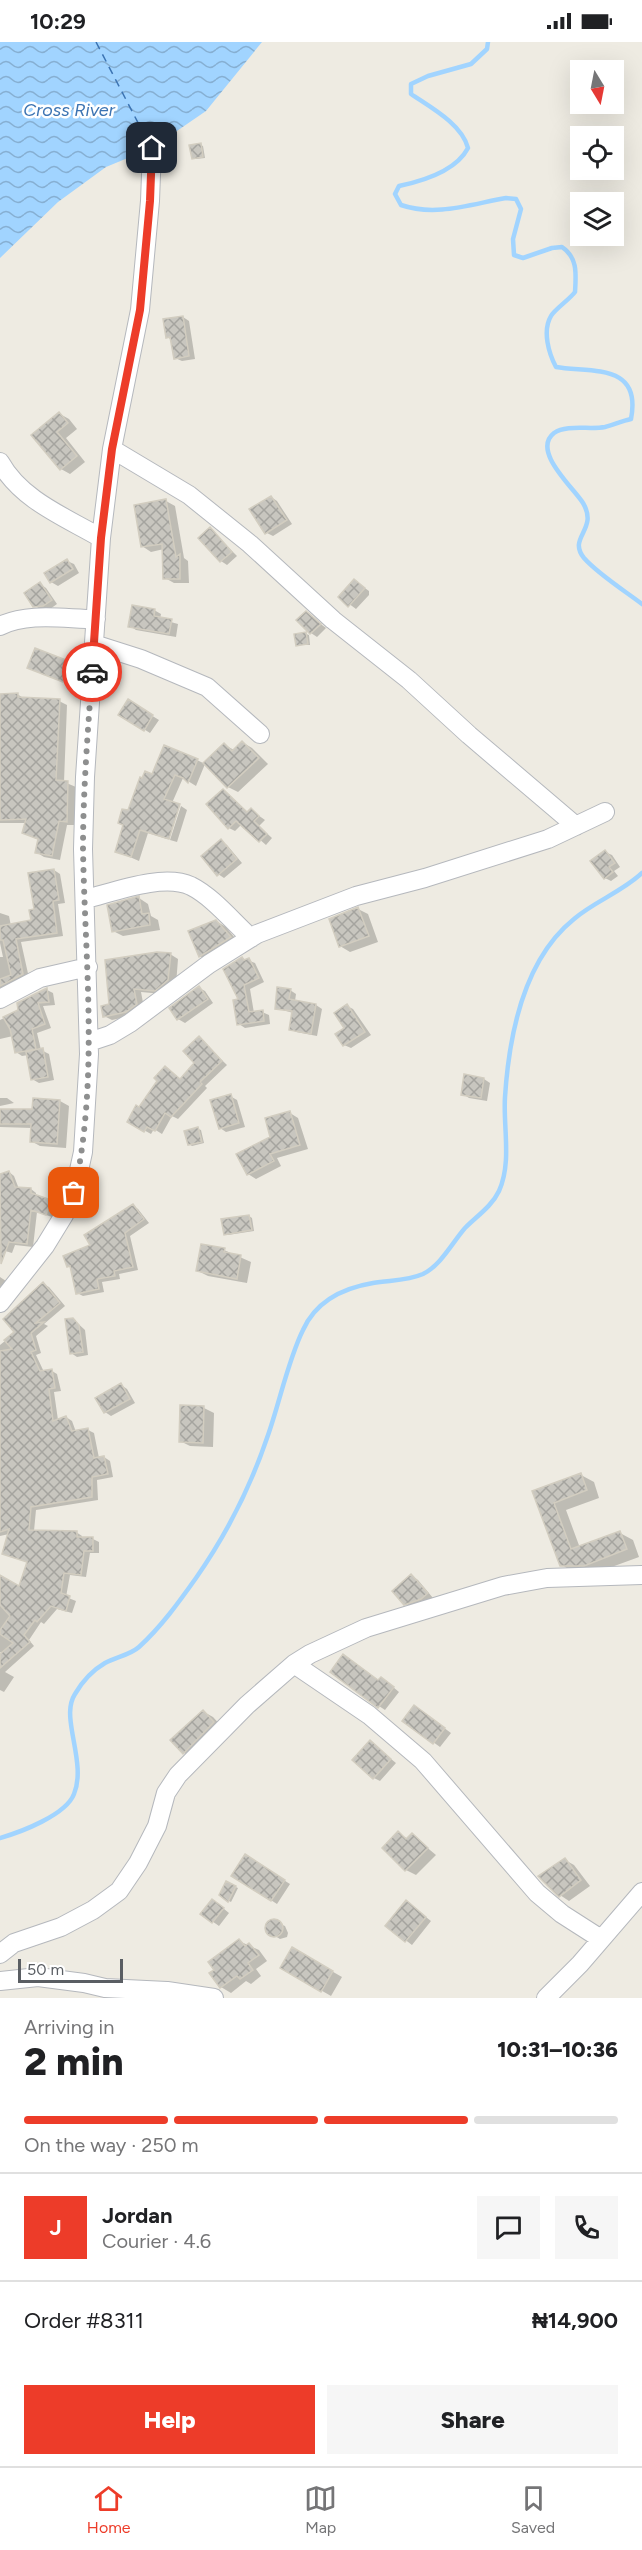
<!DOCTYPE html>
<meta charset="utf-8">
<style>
:root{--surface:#fff;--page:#f6f6f6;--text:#202124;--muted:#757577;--line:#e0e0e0;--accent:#ed3c29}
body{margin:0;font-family:Figtree,sans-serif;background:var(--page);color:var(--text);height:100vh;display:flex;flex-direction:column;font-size:22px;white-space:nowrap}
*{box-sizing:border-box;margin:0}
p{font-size:20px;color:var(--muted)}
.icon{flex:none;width:33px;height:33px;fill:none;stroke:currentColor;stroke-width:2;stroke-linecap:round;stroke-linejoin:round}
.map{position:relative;height:1956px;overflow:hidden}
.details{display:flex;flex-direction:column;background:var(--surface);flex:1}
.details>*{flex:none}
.needle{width:39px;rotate:170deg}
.tools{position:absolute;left:570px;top:18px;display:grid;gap:12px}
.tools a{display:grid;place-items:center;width:54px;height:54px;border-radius:0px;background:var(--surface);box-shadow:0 6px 24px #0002;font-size:30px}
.scale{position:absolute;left:18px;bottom:15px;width:105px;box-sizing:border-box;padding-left:6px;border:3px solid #5a5e63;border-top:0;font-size:16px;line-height:21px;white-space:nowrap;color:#5a5e63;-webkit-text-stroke:4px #fff;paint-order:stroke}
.pin{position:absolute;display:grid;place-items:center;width:51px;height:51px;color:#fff;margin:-26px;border-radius:12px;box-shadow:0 3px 9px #0006}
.courier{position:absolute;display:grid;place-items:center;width:60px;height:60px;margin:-30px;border:4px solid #ed3c29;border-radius:50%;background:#fff;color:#222;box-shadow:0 2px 8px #0007}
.headline em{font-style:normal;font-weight:800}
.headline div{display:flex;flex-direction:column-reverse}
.headline{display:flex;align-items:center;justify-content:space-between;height:102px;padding:0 24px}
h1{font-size:39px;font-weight:800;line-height:45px}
.bar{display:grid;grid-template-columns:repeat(4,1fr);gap:9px 6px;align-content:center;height:72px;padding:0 24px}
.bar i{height:8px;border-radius:4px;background:var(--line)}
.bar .on{background:var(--accent)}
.bar p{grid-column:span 4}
.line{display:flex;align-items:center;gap:15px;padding:0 24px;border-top:2px solid var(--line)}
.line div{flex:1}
.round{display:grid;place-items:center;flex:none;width:63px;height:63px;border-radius:0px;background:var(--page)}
.action{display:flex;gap:12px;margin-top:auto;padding:12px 24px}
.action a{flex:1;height:69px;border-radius:0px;background:var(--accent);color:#fff;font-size:24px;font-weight:800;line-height:69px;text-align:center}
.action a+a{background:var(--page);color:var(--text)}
.status{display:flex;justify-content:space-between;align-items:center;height:42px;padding:0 30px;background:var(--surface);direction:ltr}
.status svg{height:16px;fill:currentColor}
.dock{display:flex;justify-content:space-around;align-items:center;height:84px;border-top:2px solid var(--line);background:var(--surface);font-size:16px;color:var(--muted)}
.dock a{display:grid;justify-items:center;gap:3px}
.dock .on{color:var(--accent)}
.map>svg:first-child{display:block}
.water{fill:url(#water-waves)}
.shadow{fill:#0003}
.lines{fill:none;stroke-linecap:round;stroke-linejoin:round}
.stream{stroke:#a1d4ff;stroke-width:4.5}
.ferry{stroke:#3c74b3;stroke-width:1.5;stroke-dasharray:8 6;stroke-linecap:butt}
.building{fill:url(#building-cross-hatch);stroke:#d2cdc0;stroke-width:1.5}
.minor-casing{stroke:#b5b8bd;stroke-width:20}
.minor{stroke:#fff;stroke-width:18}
.done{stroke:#8e8f8f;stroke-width:6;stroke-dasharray:0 10.8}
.route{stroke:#ed3c29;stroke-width:8}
.labels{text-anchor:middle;stroke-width:5;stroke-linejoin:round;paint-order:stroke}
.water-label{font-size:18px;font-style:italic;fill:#3c74b3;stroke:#fff}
</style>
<div class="status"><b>10:29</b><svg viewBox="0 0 49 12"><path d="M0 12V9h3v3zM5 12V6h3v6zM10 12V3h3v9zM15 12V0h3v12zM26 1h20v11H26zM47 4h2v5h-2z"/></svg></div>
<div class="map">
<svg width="642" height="1956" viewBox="0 0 642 1956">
<defs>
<pattern id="water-waves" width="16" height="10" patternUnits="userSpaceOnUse" patternTransform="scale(1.5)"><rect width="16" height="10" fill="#a1d4ff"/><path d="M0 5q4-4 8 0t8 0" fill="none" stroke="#86afd2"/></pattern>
<pattern id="building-cross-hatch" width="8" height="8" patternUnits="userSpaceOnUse" patternTransform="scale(1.5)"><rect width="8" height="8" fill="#c8c6bf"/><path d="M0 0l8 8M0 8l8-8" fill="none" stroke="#a5a49f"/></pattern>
</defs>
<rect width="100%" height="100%" fill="#eeebe2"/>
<path class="water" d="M0 0H262L206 69 152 106 106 125 58 160 0 216Z"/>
<path class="shadow" d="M200 103 203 104 205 116 196 117 193 116Z
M183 275 189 279 195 317 182 319 175 316 172 298 167 295Z
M60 372 69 377 77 387 66 396 85 420 70 432 61 427 33 393Z
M271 455 277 459 292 482 273 494 267 491Z
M166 459 175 464 184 516 188 519 189 541H174L165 536 164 507 151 510 142 504Z
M210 487 237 514 227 523 221 519Z
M67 519 74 522 79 531 58 544 51 540Z
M355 539 369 549V553L356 567 340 555Z
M40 542 46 546 57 562 50 567H40L34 563Z
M154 568 161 572 160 577 178 582 176 595 136 588 130 584Z
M306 571 326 586 317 595 311 591Z
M306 592 309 593 310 603H297Z
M70 621 76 625 69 642 35 629Z
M17 652 25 657 59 659 67 663 64 740 76 745 75 783H67L60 818 44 815 36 810 39 798 23 791 27 781H0V653Z
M128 659 159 678 150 691 120 672Z
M242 700 252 706 268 722 238 750 228 745 225 703 234 708Z
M197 718 205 722 196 744 183 736 172 761 178 763 167 797 148 791 139 819 116 809 129 770 153 734Z
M223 749 248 771 251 768 265 778 259 784 272 796 266 803 242 782 235 789 229 786 208 762Z
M181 764 187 768 177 800 170 798Z
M221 799 227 803 242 821 224 836 218 832Z
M605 810 612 813 620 825 614 829 618 834 611 839 605 836Z
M54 828 60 832 65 861 58 862 63 894 21 900 29 936 0 952V915H3L0 901V871L9 874 11 884 32 879Z
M139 856 148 862 151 874 158 878 160 888 123 894 113 889Z
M358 867 368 872 378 900 350 910 340 904Z
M216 879 226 885 239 901 210 920 200 914 190 890Z
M170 912 178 917 176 943 163 952 141 950 144 966 135 973 112 978 104 974 111 963Z
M242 916 255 921 264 940 250 947 254 971 262 970 269 973 270 982 245 986 239 982Z
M199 946 205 949 213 961 185 981 178 977 171 966Z
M47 948 53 951 55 963 43 964 51 986 37 991 41 1008 49 1012 54 1038 39 1041 32 1037 28 1013 22 1014 16 1010 13 994 0 997V978L20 968Z
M290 948 296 952 295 959 316 963 322 967 317 994 296 990 290 987 293 971 276 966Z
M347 964 353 967 371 993 351 1006 344 1003Z
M199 996 227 1023 205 1044 207 1046 178 1077 172 1074 162 1092 154 1087 151 1092 129 1080 166 1026 181 1038 196 1021Z
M466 1034 484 1037 490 1041 487 1059 469 1056 463 1052Z
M230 1054 237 1058 245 1085 226 1090 220 1086Z
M0 1056H7L14 1061 0 1064Z
M60 1059 69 1064 66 1106 40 1104 31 1099 32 1086 0 1085V1069H33Z
M290 1071 298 1076 308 1107 277 1116 281 1124 256 1137 248 1132Z
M198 1087 201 1088 204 1101 192 1104 189 1102Z
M9 1130 14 1134 19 1147H31L36 1151V1155L56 1162 52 1175 37 1170 33 1205 15 1203 12 1211 2 1208 0 1220V1134Z
M133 1164 138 1167 149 1181 130 1194 138 1228 119 1232 120 1237 102 1240 104 1250 83 1254 77 1251 72 1226 68 1224Z
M249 1174 252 1176 254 1189 228 1193 225 1192Z
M224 1208 251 1220 247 1241 208 1234 198 1229Z
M0 1235 9 1241 0 1253Z
M43 1242 49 1245 65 1264 44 1282 48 1284 36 1294 41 1311 36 1313 44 1330 52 1329 57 1332 61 1349 54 1350 58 1378 66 1375 72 1379 76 1390 88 1388 94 1391 99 1416 104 1415 110 1419 113 1435 97 1438 98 1458 36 1468 34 1489 76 1490 82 1494V1497H93L99 1500V1511H90L86 1535 70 1533 66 1555 76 1559 72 1571 57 1567 44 1582 41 1580 29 1598 34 1604 5 1630 14 1635 4 1650 0 1648V1614L3 1612 0 1610V1534L20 1546 28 1520 3 1512 9 1492 0 1494V1303L16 1290Z
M73 1277 85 1288 88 1313 77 1315 71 1311Z
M121 1343 127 1347 135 1361 111 1374 105 1370Z
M204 1366 214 1371 213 1405 190 1404 180 1399Z
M581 1433 594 1440 599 1456 566 1468 580 1506 620 1491 633 1498 639 1515 598 1530 575 1531 562 1523 534 1450Z
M412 1534 418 1538 433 1556 428 1560 412 1565 405 1561Z
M379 1640H387L399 1650 385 1668 379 1664Z
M421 1669 451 1691 440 1705 404 1679Z
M204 1670 213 1675 223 1686 193 1716 184 1711Z
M370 1700 396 1721 380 1739 374 1736Z
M398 1791 408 1797 412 1793 436 1813 416 1833 406 1828Z
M245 1814 290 1842 277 1862 233 1834Z
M565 1818 574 1823 590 1844 569 1859 560 1853Z
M226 1841 238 1846 231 1860 229 1859Z
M218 1862 229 1871 219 1884 202 1872Z
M412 1864 431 1879 412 1903 387 1884Z
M273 1879 285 1884 288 1891 287 1895 280 1897 267 1889 268 1882Z
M239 1899 259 1908 267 1919 256 1927 261 1934 251 1942 246 1939 231 1951 221 1945 211 1931Z
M293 1907 342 1935 331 1954 282 1926Z"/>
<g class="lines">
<path class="stream" d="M488 0 487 7 471 22 428 34 411 42V52C430 65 462 82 468 106 456 129 423 139 399 144L395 152 401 163C436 175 471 162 506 156L516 157 521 167 513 197 514 213 523 216 552 206 562 205C578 216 576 232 575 250 569 258 555 267 551 274 542 289 549 312 556 325 590 331 642 320 631 377 622 379 613 383 605 385 590 388 567 382 554 391 531 409 574 446 583 461 599 488 567 495 584 516 598 532 625 549 642 562
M0 1796C21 1790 66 1773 74 1752 82 1733 75 1708 72 1689 70 1677 68 1663 75 1652 82 1640 93 1628 105 1621 116 1615 130 1613 139 1605 161 1585 179 1560 196 1536 226 1493 250 1446 267 1396 279 1363 288 1318 303 1288 316 1259 343 1246 373 1241 390 1238 407 1239 423 1232 441 1223 452 1201 465 1186 477 1174 492 1164 499 1149 512 1120 503 1085 505 1055 509 993 523 918 574 877 595 859 622 850 642 831"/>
<path class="ferry" d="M96 0 147 98"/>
</g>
<path class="building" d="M201 101 203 115 192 117 189 103Z
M183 274 189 314 174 317 170 295 166 296 163 277Z
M59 370 68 381 57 390 77 414 60 428 31 393Z
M271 454 287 478 265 492 249 467Z
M166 457 176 515 180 512V537H163L162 502 141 505 134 463Z
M210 485 232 510 220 520 198 496Z
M67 517 73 527 50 541 44 531Z
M354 537 365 546 348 565 338 555Z
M40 540 52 558 43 564 33 565 24 551Z
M132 563 155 567 154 574 172 577 169 592 128 585Z
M306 569 321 582 310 592 296 578Z
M306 590 308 602 296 604 294 592Z
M35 606 71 620 63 640 27 626Z
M18 651V655L60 657 56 738 68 739 67 780 59 779 52 814 35 811 38 797 22 791 26 777 0 778V652Z
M128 657 153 673 144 689 118 673Z
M242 699 259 716 227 746 203 721 224 701 232 709Z
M164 703 198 717 188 741 183 736 175 733 164 757 180 762 169 797 140 788 131 815 115 810 123 783 118 781 122 767 128 768 140 735 142 736 145 729 152 732Z
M223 747 247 770 251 766 259 774 254 779 267 792 259 800 236 779 228 787 206 762Z
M221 797 237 817 217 834 201 814Z
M605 808 615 821 609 825 613 830 604 837 590 819Z
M54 827 59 858 53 859 57 891 16 897 23 932 0 944V937L11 933 3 898H0V884L31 878 29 868 34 867 28 831Z
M139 854 142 872 149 871 150 883 112 890 107 863Z
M358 865 369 894 339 905 329 877Z
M216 878 231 895 199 915 188 889Z
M157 910 171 911 168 938 155 949 134 947 137 962 126 970 103 975 101 964 109 962 105 918Z
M242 915 244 918 249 916 259 936 244 943 249 970 263 968 264 979 237 983 233 958 238 957 223 927Z
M199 944 208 957 177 978 169 966Z
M277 945 291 947 289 957 316 962 311 992 289 988 292 969 275 967Z
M47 946 49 960 38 961 45 982 32 987 36 1007 15 1011 10 987 3 975 18 968 17 961Z
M347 962 365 990 343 1004 335 992 344 986 334 971Z
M199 994 222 1019 200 1040 202 1042 171 1075 165 1071 155 1089 147 1085 144 1090 127 1080 136 1063 139 1065 157 1039 154 1036 165 1024 180 1037 194 1021 183 1009Z
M43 1006 48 1035 31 1038 26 1010Z
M464 1032 484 1036 481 1056 461 1053Z
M231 1052 239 1081 219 1087 210 1058Z
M33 1056 60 1058 57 1102 30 1100 31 1082H0V1067H32Z
M290 1069 300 1103 270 1112 274 1119 247 1133 236 1112 270 1095 265 1076Z
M198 1085 202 1100 188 1103 184 1089Z
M9 1129 15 1145 31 1146V1151L51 1158 46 1173 31 1168 27 1202 9 1200 1 1222 0 1132Z
M133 1162 144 1177 125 1191 133 1225 114 1229 115 1234 97 1237 99 1247 76 1252 70 1224 67 1225 63 1214 90 1203 84 1193Z
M249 1173 252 1188 224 1193 221 1177Z
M201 1202 225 1206 224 1210 241 1213 237 1237 196 1229Z
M43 1240 60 1261 36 1281 44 1280 31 1291 36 1308 31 1310 40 1329 52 1327 55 1346 49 1347 53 1379 66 1374 72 1389 88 1386 94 1416 104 1414 108 1432 92 1435V1455L31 1465 29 1488 77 1489V1495H93V1509H84L81 1533 64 1531 61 1551 70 1554 66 1569 51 1564 37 1580 35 1578 24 1593 30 1600 0 1626V1612L13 1601 0 1592V1588L10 1574 0 1563V1533L19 1544 27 1520 2 1512 9 1487 0 1490V1309L12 1307 4 1298 14 1290 3 1277Z
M73 1276 79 1283 83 1310 70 1312 65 1277Z
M121 1341 130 1357 104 1371 95 1356Z
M180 1363 204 1364 203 1401 179 1400Z
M581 1431 587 1448 554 1461 571 1507 620 1489 627 1507 584 1524H560L532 1449Z
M411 1532 428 1551 421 1557 404 1563 392 1549Z
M343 1612 378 1638 381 1635 394 1645 378 1666 330 1630Z
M414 1663 445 1686 433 1702 402 1679Z
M203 1668 214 1680 183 1712 170 1698Z
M370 1698 391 1717 373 1737 352 1718Z
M398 1789 406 1797 412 1791 428 1806 405 1829 382 1806Z
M245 1812 285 1838 271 1859 231 1834Z
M565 1816 581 1838 559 1855 538 1834Z
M226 1839 236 1844 228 1860 219 1853Z
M212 1857 224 1866 212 1881 200 1872Z
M406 1858 426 1875 405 1900 385 1884Z
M265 1886a9 9 0 1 1 18 0a9 9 0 1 1-18 0Z
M239 1897 245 1904 249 1901 259 1913 248 1921 253 1928 240 1937 237 1934 220 1946 209 1931 214 1928 208 1920Z
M292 1905 333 1929 321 1950 280 1926Z"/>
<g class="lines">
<g class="minor-casing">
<path id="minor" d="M112 407 189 453 250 502 333 578 409 638 469 693 576 784
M0 420C21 458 65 475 101 496
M0 584C28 570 65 577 96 577
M94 602 141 617 207 645 260 692
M86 857C114 850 163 831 191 844 213 855 233 880 251 896
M0 957 40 936 88 925
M89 1000 110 993 130 981 209 922 257 892 356 854 425 836 548 797 605 770
M0 1261 45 1204 64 1173 74 1151 83 1110 89 1012 83 807 85 735 101 496 112 407 140 268 150 159 152 106
M294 1622 369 1673 423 1719 537 1851 562 1872 601 1897
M0 1912 14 1901 61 1885 93 1868 119 1849 138 1821 157 1784 166 1751 178 1733 247 1663 294 1622 310 1612 366 1586 503 1544 547 1536 642 1533
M0 1939 38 1935 84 1941 105 1946 167 1949 214 1956
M546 1956 580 1922 642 1850"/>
</g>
<use href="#minor" class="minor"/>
</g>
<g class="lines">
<path class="done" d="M74 1151C99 1037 85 922 83 807 83 748 88 689 92 630"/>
<path class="route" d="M92 630 101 496 112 407 140 268 150 159 152 106"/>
</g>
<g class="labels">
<g class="water-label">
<text x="69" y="74">Cross River</text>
</g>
</g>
</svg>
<div class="tools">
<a><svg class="needle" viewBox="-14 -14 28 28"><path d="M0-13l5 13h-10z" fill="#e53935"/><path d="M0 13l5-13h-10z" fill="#757577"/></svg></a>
<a><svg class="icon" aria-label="locate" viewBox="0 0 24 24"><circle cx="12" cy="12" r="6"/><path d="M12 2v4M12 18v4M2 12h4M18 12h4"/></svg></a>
<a><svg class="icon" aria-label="layers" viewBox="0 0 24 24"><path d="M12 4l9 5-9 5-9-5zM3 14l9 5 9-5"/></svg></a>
</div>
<div class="scale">50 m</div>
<div class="pin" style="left:74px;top:1151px;background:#ea580c"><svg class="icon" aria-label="bag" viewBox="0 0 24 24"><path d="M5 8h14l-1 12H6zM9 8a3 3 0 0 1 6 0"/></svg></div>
<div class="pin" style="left:152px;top:106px;background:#1f2937"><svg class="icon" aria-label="home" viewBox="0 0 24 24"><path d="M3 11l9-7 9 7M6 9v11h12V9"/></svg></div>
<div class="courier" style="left:92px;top:630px"><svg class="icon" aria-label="car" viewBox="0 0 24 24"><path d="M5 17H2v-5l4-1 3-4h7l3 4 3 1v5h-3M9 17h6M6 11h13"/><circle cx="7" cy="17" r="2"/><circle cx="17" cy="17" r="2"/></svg></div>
</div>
<section class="details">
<div class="headline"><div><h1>2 min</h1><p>Arriving in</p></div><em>10:31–10:36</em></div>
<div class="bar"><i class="on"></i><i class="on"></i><i class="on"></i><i></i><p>On the way · 250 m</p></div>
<div class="line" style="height:108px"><b class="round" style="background:var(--accent);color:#fff">J</b><div><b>Jordan</b><p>Courier · 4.6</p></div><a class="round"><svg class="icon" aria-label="chat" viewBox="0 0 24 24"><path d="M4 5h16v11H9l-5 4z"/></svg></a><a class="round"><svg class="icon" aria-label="phone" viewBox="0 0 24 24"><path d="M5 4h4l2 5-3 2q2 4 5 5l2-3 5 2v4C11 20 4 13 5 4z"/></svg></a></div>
<div class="line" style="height:78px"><div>Order #8311</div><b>₦14,900</b></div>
<div class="action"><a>Help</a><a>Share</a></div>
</section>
<nav class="dock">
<a class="on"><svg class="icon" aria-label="home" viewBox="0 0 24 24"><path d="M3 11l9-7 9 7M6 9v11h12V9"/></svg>Home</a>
<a><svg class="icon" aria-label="map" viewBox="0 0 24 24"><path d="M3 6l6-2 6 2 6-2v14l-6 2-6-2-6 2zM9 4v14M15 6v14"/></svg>Map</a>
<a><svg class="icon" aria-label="saved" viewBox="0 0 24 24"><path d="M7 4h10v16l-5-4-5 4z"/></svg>Saved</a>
</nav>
